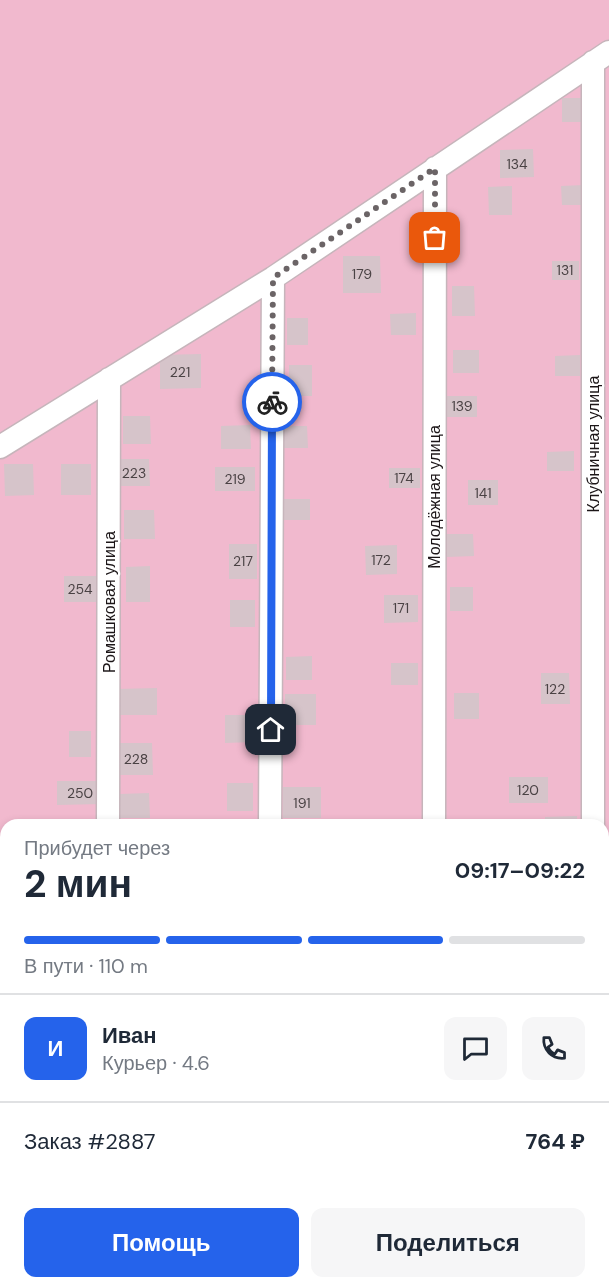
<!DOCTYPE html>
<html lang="ru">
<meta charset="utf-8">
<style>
:root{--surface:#fff;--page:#f6f6f7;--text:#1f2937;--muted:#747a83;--line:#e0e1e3;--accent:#2563eb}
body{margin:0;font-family:"DM Sans",sans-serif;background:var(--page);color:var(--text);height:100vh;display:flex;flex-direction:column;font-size:22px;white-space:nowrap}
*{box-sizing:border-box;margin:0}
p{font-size:20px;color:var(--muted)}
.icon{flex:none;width:33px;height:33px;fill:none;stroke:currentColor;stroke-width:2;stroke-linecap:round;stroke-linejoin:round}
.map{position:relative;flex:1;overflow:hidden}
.drawer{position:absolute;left:0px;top:819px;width:609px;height:470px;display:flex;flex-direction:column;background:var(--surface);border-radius:18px 18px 0 0;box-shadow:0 3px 9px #0003}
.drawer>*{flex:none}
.pin{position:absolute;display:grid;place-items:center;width:51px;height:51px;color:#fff;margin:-26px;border-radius:12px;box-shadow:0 3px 9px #0006}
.courier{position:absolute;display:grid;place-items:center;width:60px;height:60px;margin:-30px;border:4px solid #2563eb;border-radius:50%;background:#fff;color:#222;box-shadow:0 2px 8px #0007}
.summary em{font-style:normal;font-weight:700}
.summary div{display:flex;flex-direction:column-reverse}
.summary{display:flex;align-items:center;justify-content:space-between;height:102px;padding:0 24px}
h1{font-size:39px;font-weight:700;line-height:45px}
.bar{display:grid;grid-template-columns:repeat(4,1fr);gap:9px 6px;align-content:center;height:72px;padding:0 24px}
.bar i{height:8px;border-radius:4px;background:var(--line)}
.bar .current{background:var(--accent)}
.bar p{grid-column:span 4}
.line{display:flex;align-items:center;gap:15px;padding:0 24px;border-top:2px solid var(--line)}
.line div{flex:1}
.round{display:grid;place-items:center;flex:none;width:63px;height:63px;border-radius:12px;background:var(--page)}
.button{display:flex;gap:12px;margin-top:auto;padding:12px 24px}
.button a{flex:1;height:69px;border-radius:12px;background:var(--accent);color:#fff;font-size:24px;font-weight:700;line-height:69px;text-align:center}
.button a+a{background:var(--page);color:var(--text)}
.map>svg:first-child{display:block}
.green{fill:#f1b9ce;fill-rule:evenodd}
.building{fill:#d6c4ca}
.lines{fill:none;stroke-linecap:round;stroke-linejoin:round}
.street-casing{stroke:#c6b5bb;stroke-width:25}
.street{stroke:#fff;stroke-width:22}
.done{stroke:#6b6466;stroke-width:6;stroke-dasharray:0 10.8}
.route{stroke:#2563eb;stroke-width:8}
.labels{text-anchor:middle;stroke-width:4.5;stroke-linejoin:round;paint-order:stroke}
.number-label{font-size:14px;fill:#4a4244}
.street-label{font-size:16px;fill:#1c1618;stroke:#fff}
</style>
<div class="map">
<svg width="609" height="1288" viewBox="0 0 609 1288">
<rect width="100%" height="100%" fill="#fff4f8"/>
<path class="green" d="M0 0H609V1288H0ZM6 825H603V1282H6Z"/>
<path class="building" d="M562 98H585V122H562Z
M533 149 534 177 500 178V150Z
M584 185V205H562L561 186Z
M512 186V215H489L488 187Z
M343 256H380L381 293H343Z
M552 261H579V280H552Z
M452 286H474L475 316H452Z
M416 313V335H391L390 314Z
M287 318H308V345H287Z
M453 350H479V373H453Z
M201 354V388L160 389V355Z
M580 355V376H555V356Z
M289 365H312V396H289Z
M447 396H477V417H447Z
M123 416H150L151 444H123Z
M250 425 251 449H221V426Z
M284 426H307L308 448H284Z
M574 451V471H547V452Z
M118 459H149L150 486H118Z
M4 464H33L34 495 5 496Z
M61 464H91V495H61Z
M215 467H255V491H215Z
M389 468H420V488H389Z
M468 480H498V505H468Z
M284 499H310V520H284Z
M124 510H154L155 539H124Z
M446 534H473L474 556 447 557Z
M229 544H257V579H229Z
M397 545V574L366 575 365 546Z
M150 566V602H126V567Z
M64 576H97V602H64Z
M450 587H473V611H450Z
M384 595H418V622L384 623Z
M230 600H255V627H230Z
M312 656V680H286V657Z
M391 663H418V685H391Z
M541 673H569L570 704H541Z
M157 688V715H116V689Z
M454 693H479V719H454Z
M285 694H316V725H285Z
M225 715H254V742L225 743Z
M69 731H91V757H69Z
M120 743H152L153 775H120Z
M509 777H548V803H509Z
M57 781H102V804L57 805Z
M227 783H253V811H227Z
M283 787H321V818H283Z
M149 793 150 818H120V794Z
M577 816V825H545V817Z
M54 820H82V825H54Z
M0 1229H6V1266H0Z"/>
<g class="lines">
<g class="street-casing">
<path id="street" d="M593 62V825
M0 447 273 278 609 52
M108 825 109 379
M270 825 273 278
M434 825 435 168
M603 1280H609
M268 1282V1288
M0 1283 81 1282
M107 1288V1282
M433 1288 434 1282"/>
</g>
<use href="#street" class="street"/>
</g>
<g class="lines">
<path class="done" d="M272 402 273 278 435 168V238"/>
<path class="route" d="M271 730 272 402"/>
</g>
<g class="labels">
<g class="number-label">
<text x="517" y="169">134</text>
<text x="565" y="275">131</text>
<text x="362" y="279">179</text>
<text x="180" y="377">221</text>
<text x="462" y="411">139</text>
<text x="134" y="478">223</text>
<text x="404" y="483">174</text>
<text x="235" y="484">219</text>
<text x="483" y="498">141</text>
<text x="381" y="565">172</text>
<text x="243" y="566">217</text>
<text x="80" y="594">254</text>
<text x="401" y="613">171</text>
<text x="555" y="694">122</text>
<text x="136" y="764">228</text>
<text x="528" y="795">120</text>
<text x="80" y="798">250</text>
<text x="302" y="808">191</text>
</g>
<g class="street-label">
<text transform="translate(593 444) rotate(-90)" y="6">Клубничная улица</text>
<text transform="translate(434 497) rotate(-90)" y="6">Молодёжная улица</text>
<text transform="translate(109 602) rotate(-90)" y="6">Ромашковая улица</text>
</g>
</g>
</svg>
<div class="pin" style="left:435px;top:238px;background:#ea580c"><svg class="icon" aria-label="bag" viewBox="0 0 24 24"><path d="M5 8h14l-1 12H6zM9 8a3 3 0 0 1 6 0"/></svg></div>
<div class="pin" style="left:271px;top:730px;background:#1f2937"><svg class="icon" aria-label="home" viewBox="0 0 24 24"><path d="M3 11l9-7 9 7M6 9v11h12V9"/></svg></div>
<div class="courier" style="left:272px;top:402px"><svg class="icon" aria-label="bike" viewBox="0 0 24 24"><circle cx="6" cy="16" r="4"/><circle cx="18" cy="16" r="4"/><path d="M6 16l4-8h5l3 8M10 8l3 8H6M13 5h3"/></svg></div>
<section class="drawer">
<div class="summary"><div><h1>2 мин</h1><p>Прибудет через</p></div><em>09:17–09:22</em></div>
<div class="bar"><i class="current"></i><i class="current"></i><i class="current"></i><i></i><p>В пути · 110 m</p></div>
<div class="line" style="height:108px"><b class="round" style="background:var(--accent);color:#fff">И</b><div><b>Иван</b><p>Курьер · 4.6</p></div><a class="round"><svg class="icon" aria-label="chat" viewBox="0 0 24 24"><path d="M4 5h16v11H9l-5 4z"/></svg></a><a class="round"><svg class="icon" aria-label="phone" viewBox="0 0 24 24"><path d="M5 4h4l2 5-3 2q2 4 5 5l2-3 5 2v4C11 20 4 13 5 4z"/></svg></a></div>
<div class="line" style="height:78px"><div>Заказ #2887</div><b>764 ₽</b></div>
<div class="button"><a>Помощь</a><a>Поделиться</a></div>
</section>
</div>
